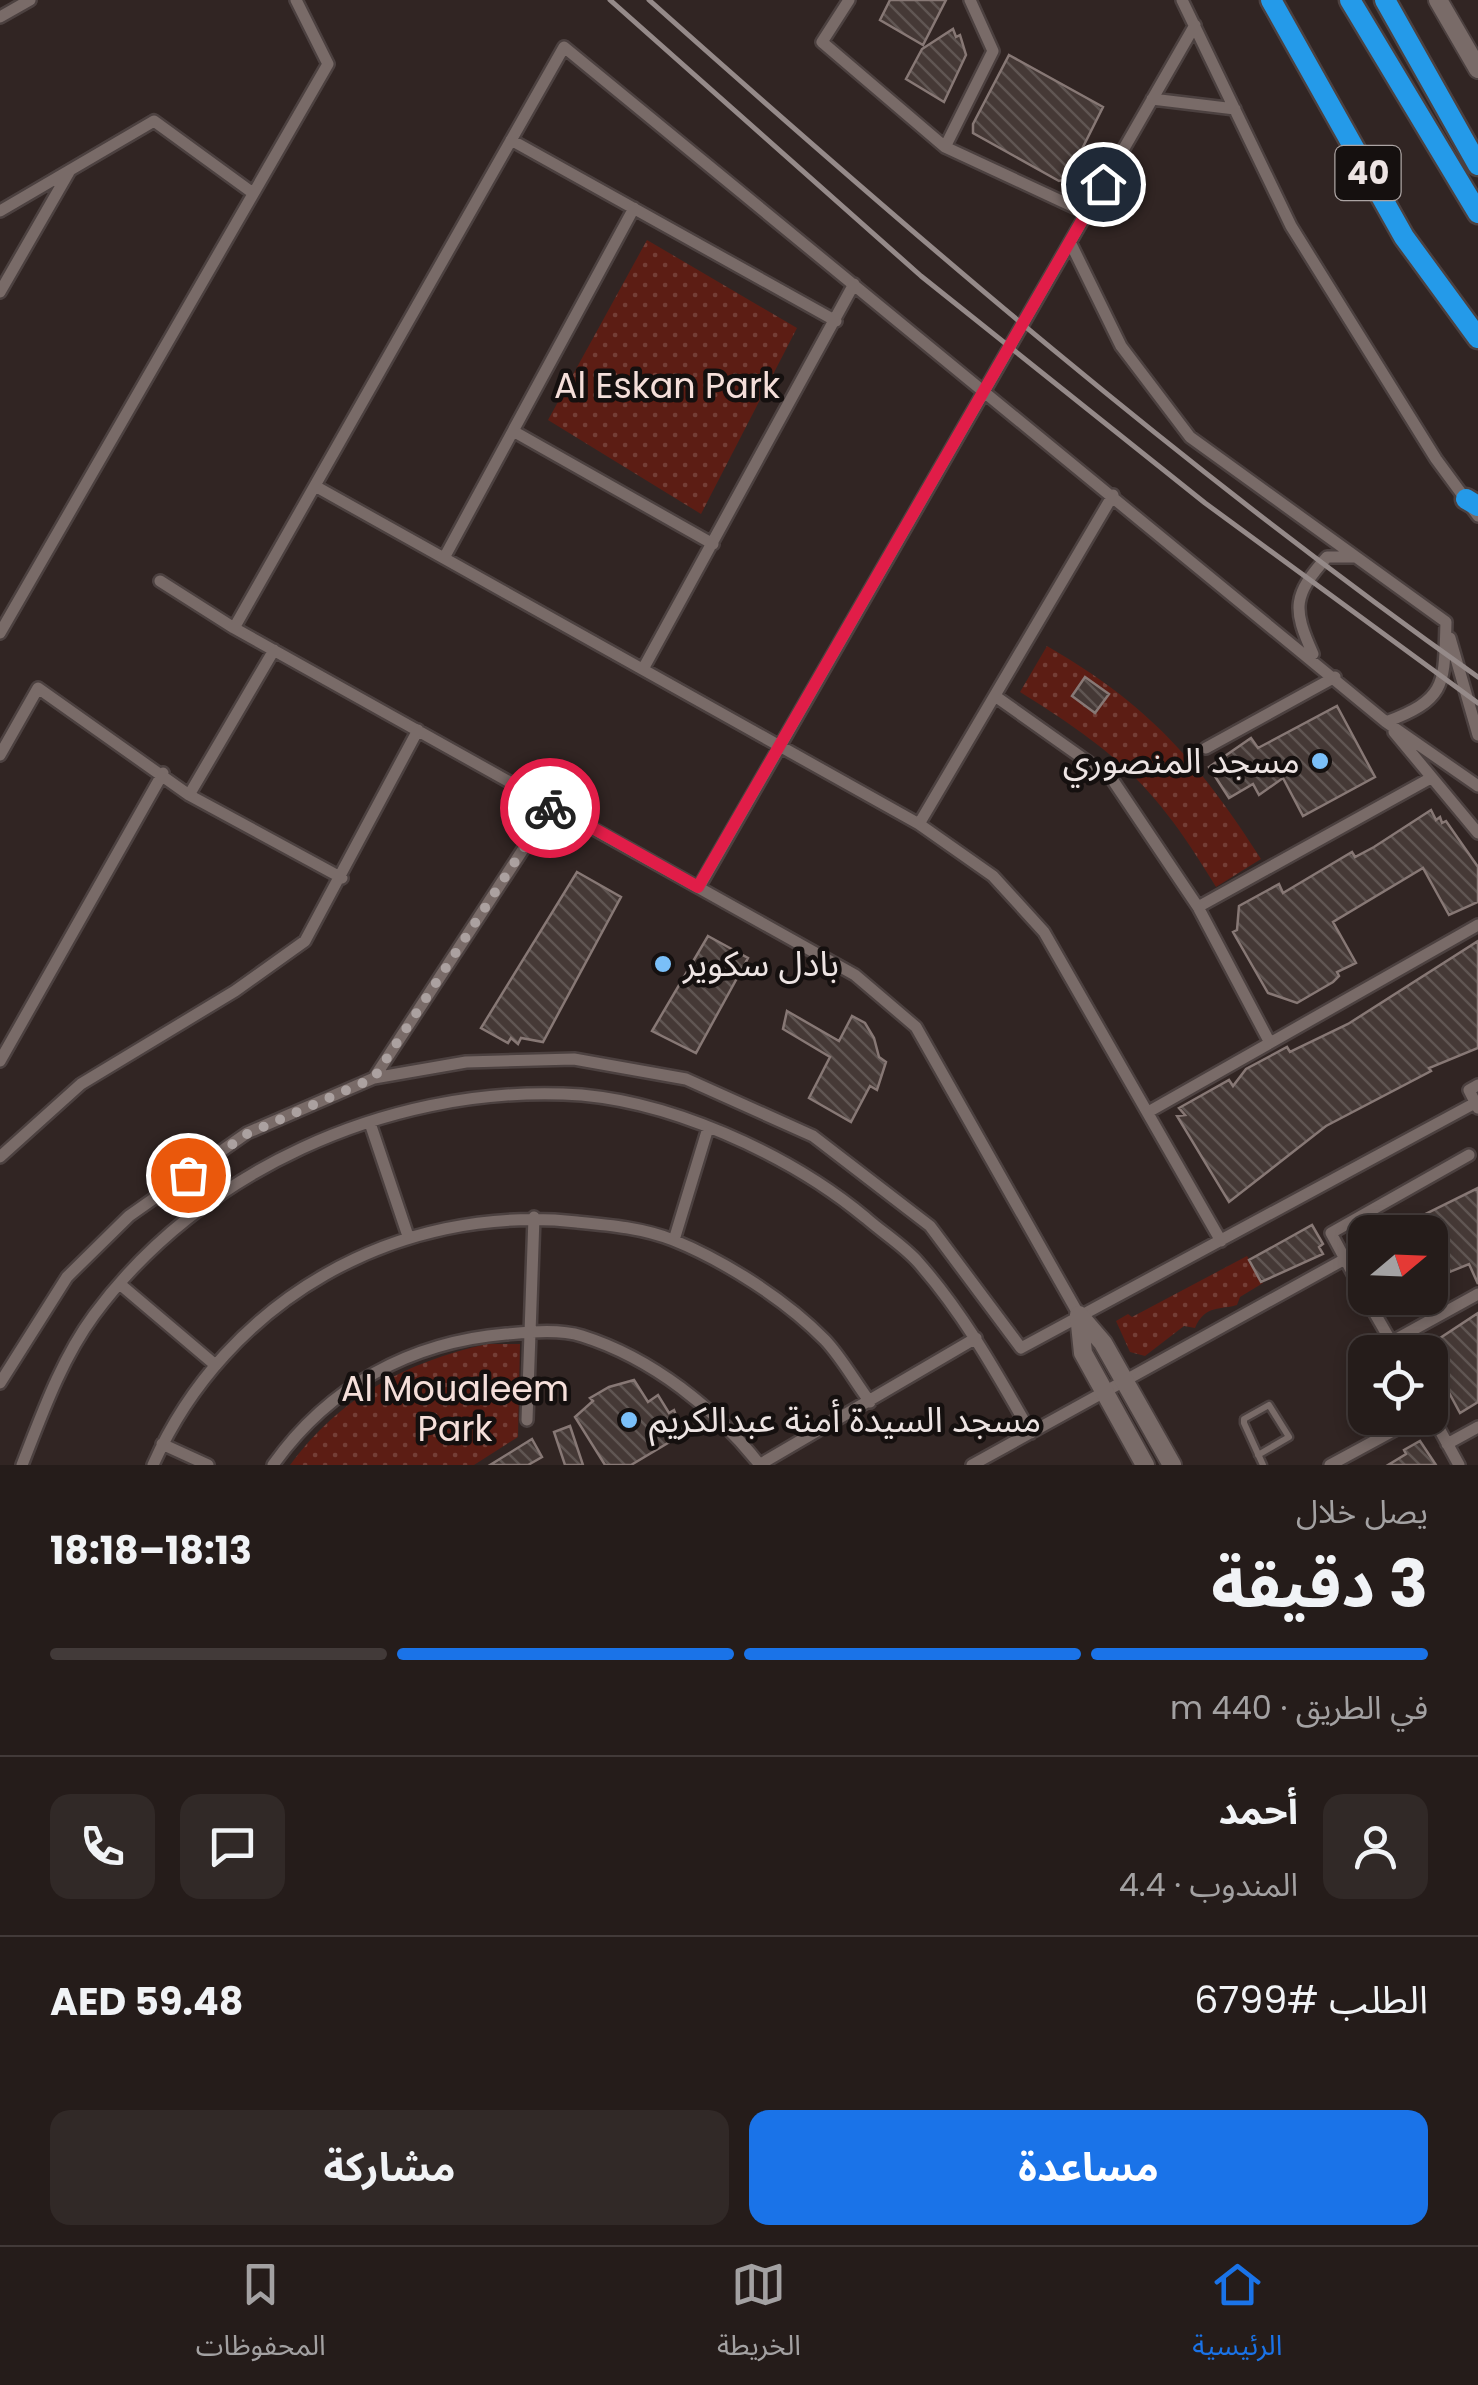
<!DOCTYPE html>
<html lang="ar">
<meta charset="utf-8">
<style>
:root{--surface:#251c1a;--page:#312927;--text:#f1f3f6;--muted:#a3a1a2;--line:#423a39;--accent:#1a73e8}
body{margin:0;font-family:Poppins,"Noto Sans Arabic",sans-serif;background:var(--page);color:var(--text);direction:rtl;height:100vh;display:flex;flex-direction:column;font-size:38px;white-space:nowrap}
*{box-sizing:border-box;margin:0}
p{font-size:32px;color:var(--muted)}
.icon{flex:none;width:55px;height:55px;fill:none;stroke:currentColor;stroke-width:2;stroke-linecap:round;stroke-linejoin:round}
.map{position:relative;height:1465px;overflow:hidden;direction:ltr}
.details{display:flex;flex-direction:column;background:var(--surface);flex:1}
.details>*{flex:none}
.needle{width:65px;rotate:71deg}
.controls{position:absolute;left:1348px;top:1215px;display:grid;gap:20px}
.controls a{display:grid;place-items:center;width:100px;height:100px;border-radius:20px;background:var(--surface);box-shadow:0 5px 15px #0003,0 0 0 2px var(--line);font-size:50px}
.pin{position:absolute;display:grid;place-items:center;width:85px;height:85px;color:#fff;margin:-42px;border:5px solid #fff;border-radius:50%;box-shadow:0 2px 10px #0007}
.courier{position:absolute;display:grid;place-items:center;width:100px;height:100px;margin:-50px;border:8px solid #e11d48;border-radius:50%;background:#fff;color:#222;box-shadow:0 2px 12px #0007}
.overview em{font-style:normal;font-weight:700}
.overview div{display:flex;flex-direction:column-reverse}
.overview{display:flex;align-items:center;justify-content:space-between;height:170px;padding:0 50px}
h1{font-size:65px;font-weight:700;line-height:75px}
.bar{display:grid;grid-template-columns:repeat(4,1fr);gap:15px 10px;align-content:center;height:120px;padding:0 50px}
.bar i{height:12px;border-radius:8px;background:var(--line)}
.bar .selected{background:var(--accent)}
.bar p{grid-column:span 4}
.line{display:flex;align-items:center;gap:25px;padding:0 50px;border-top:2px solid var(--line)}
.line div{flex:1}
.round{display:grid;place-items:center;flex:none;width:105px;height:105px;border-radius:20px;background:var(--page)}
.button{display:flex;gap:20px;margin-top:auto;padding:20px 50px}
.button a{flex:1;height:115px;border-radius:20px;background:var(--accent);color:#fff;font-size:40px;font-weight:700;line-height:115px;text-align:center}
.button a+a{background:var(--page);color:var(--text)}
.dock{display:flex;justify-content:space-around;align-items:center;height:140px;border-top:2px solid var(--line);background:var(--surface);font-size:28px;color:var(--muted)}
.dock a{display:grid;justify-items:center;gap:5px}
.dock .selected{color:var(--accent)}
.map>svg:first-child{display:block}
.grass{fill:url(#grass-dots)}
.building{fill:url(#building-back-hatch);stroke:#877875;stroke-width:2.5}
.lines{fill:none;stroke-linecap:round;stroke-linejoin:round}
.lane-casing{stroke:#4c4140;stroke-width:11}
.street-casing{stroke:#4c4140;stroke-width:16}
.secondary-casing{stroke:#4c4140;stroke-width:22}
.highway-casing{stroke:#4c4140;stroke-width:25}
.lane{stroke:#796b68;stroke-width:6}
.street{stroke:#796b68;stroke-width:11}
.secondary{stroke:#796b68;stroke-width:18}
.highway{stroke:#249ae9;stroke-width:20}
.rail{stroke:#958a89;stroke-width:5}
.done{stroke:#aba1a0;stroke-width:10;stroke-dasharray:0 18}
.route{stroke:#e11d48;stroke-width:12}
.poi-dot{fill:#7abff8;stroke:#15100f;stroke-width:4}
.labels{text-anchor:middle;stroke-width:9;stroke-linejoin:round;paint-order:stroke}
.shield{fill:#15100f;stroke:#aca4a3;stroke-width:2.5}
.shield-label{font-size:32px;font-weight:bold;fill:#ede4e3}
.park-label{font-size:35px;fill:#f5dfda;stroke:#15100f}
.poi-label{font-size:35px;fill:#ede4e3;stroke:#15100f;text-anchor:start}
</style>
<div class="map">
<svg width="1478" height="1465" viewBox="0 0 1478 1465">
<defs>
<pattern id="grass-dots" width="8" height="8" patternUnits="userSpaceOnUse" patternTransform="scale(2.5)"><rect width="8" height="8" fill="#5c1d14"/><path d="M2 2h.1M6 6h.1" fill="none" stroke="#743e36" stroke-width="1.8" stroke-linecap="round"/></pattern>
<pattern id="building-back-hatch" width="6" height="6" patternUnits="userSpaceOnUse" patternTransform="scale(2.5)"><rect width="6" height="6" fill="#453936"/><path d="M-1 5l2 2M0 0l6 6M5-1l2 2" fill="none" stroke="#605653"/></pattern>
</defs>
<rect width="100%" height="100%" fill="#312523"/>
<path class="grass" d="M647 240 797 328 701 514 548 420Z
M1047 646C1149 705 1198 761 1261 859L1216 887C1155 786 1119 754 1020 692Z
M1247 1256 1263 1283 1240 1297 1237 1305C1222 1310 1205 1304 1195 1328L1184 1326 1145 1356 1130 1352 1116 1321 1128 1314 1132 1317Z
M487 1344H520L518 1437 474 1465H290C340 1397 406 1362 487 1344Z"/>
<path class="building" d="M890 0H946L923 45 880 20Z
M953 29 956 37 960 35 966 55 944 102 906 79 922 49Z
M1009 55 1103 107 1067 179 1059 181 973 133V124Z
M1085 677 1109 694 1095 713 1072 696Z
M1337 706 1375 777 1303 816 1283 778 1259 795 1253 784 1229 798 1209 767 1251 738 1258 748Z
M1431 810 1436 820 1440 817 1442 823 1446 821 1478 867V902L1449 915 1423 868 1333 922 1356 963 1337 972 1339 976 1333 982 1297 1003 1268 993 1233 932 1237 930 1239 906 1279 884 1283 893 1352 852 1355 857 1374 847Z
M577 872 621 897 543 1042 521 1038 518 1044 511 1038 508 1043 481 1028Z
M708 936 748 958 696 1053 652 1031Z
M1478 941V1048L1429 1068 1431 1071 1326 1126 1229 1202 1177 1116 1185 1115 1179 1108 1229 1080 1233 1086 1246 1069 1287 1047 1290 1052 1348 1024Z
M787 1011 839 1041 852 1016 865 1023 874 1038 879 1057 886 1062 877 1090 870 1086 851 1122 809 1098 830 1057 783 1029Z
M1478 1188V1284L1469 1264 1430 1280V1232H1389Z
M1312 1225 1323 1244 1319 1247 1323 1254 1261 1282 1249 1260Z
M1478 1313V1402L1460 1413 1425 1348Z
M634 1380 648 1402 658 1395 669 1413 674 1410 683 1434 631 1465H605L575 1417 593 1401 590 1398 609 1387Z
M570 1426 583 1465H565L554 1432Z
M532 1439 542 1457 528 1465H490Z
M1420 1441 1436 1465H1388L1406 1454 1404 1450Z"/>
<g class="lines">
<g class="lane-casing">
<path id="lane" d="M1258 1455 1289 1437 1269 1405 1244 1419V1423L1263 1465"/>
</g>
<g class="street-casing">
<path id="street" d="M849 0 822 42 945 147 1087 213
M1182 0 1291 226 1436 459 1478 516
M0 17 30 0
M1152 99 1235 109
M511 140 836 321
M945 147 993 51 970 0
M0 211 154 121 253 193
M1070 242 1121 346 1190 437 1446 622C1444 683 1448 699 1386 722
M0 292 69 172
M513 431 713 544
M315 486 919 824 993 876 1044 932 1221 1241
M444 558 634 208
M160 581 234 628 855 975 916 1027 1079 1315
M234 628 564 47 1386 722 1478 786
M0 633 328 64 296 0
M1450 638 1478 735
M1313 654C1292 608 1293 595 1327 557H1352
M643 669 854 284
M995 696 1112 779 1198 907 1269 1041
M1394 732 1478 833
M1206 748 1335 677
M0 755 38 688 189 795 342 878
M189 795 274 650
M919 824 1113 495
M699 887 1195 25
M1198 907 1429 779
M0 1061 163 773
M374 1078 552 805
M1478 1085 1469 1090 1478 1108
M1150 1111 1478 925
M370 1123 408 1236
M0 1157 81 1084 235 991 305 941 418 730
M674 1240 708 1128
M121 1285 213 1363
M1365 1296 1331 1233 1469 1155
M1366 1298 1397 1352
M1391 1342 1478 1294
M0 1383 67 1277 129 1216 247 1133 374 1078 466 1062 574 1059 686 1079 813 1136 930 1226 1021 1348 1475 1103
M1430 1412 1459 1465
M527 1420 534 1217
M162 1444 208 1465
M1447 1444 1478 1427
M22 1465C42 1414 61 1360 94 1315 200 1171 386 1088 563 1094 665 1097 789 1154 866 1218 883 1233 904 1246 918 1262 964 1314 997 1374 1031 1433
M153 1465C226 1300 398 1203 577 1222 609 1225 643 1228 673 1240 725 1261 786 1300 825 1340 842 1358 855 1382 870 1402
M273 1465C329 1386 411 1342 506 1334 530 1332 559 1329 582 1336 652 1358 716 1409 760 1465
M759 1465 976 1338
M972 1465 1345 1259
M1330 1465 1417 1418"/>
</g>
<g class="secondary-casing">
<path id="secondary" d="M1438 0 1478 69
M1079 1315 1103 1343 1172 1465
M1079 1315 1083 1353 1145 1465"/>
</g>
<g class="highway-casing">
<path id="highway" d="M1271 0 1404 237 1478 338
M1350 0 1478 213
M1385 0 1478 165
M1466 499 1478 506"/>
</g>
<use href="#lane" class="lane"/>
<use href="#street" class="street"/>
<use href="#secondary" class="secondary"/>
<use href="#highway" class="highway"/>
<path class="rail" d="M610 0 921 276 1205 503 1478 703
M649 0C916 238 1185 470 1478 677"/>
</g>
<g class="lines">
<path class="done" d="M188 1175 247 1134 374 1078 550 808"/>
<path class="route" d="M550 808 552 805 698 887 1103 184"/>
</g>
<g class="poi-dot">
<circle cx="1320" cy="761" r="10"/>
<circle cx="663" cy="964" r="10"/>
<circle cx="629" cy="1420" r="10"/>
</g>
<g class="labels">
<rect class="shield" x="1335.5" y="146" width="65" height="54" rx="8"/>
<g class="shield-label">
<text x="1368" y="184">40</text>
</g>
<g class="park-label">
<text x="667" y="398">Al Eskan Park</text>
<text x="455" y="1401">Al Moualeem<tspan x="455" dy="40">Park</tspan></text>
</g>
<g class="poi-label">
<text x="1300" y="773" text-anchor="end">مسجد المنصوري</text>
<text x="683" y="976">بادل سكوير</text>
<text x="649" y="1432">مسجد السيدة أمنة عبدالكريم</text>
</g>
</g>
</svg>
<div class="controls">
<a><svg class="needle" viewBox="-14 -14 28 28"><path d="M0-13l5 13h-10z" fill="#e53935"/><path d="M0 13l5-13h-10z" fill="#a3a1a2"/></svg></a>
<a><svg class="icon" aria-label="locate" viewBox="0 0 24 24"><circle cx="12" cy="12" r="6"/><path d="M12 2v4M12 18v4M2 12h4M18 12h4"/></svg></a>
</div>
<div class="pin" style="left:188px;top:1175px;background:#ea580c"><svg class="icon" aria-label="bag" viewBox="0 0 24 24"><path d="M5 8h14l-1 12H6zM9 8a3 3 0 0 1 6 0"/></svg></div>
<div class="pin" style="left:1103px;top:184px;background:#1f2937"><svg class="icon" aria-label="home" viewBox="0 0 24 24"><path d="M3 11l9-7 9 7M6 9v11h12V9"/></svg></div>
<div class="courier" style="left:550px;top:808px"><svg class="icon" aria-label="bike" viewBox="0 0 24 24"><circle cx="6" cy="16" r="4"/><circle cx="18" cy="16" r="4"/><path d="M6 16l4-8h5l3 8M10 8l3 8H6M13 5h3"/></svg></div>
</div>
<section class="details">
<div class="overview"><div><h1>3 دقيقة</h1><p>يصل خلال</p></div><em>18:13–18:18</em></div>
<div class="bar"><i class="selected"></i><i class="selected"></i><i class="selected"></i><i></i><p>في الطريق · 440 m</p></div>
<div class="line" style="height:180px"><a class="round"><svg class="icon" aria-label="person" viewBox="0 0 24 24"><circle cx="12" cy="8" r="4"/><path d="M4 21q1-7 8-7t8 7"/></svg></a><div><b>أحمد</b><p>المندوب · 4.4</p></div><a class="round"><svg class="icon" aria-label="chat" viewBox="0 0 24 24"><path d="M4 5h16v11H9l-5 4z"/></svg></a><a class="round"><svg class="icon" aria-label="phone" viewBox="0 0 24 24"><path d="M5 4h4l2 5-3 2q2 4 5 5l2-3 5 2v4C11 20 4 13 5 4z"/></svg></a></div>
<div class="line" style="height:130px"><div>الطلب #6799</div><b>AED 59.48</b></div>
<div class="button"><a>مساعدة</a><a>مشاركة</a></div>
</section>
<nav class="dock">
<a class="selected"><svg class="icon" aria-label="home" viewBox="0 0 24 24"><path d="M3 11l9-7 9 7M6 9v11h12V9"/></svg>الرئيسية</a>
<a><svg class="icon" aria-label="map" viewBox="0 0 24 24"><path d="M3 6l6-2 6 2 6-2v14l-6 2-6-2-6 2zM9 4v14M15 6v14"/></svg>الخريطة</a>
<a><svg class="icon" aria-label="saved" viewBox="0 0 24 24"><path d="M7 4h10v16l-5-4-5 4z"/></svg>المحفوظات</a>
</nav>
